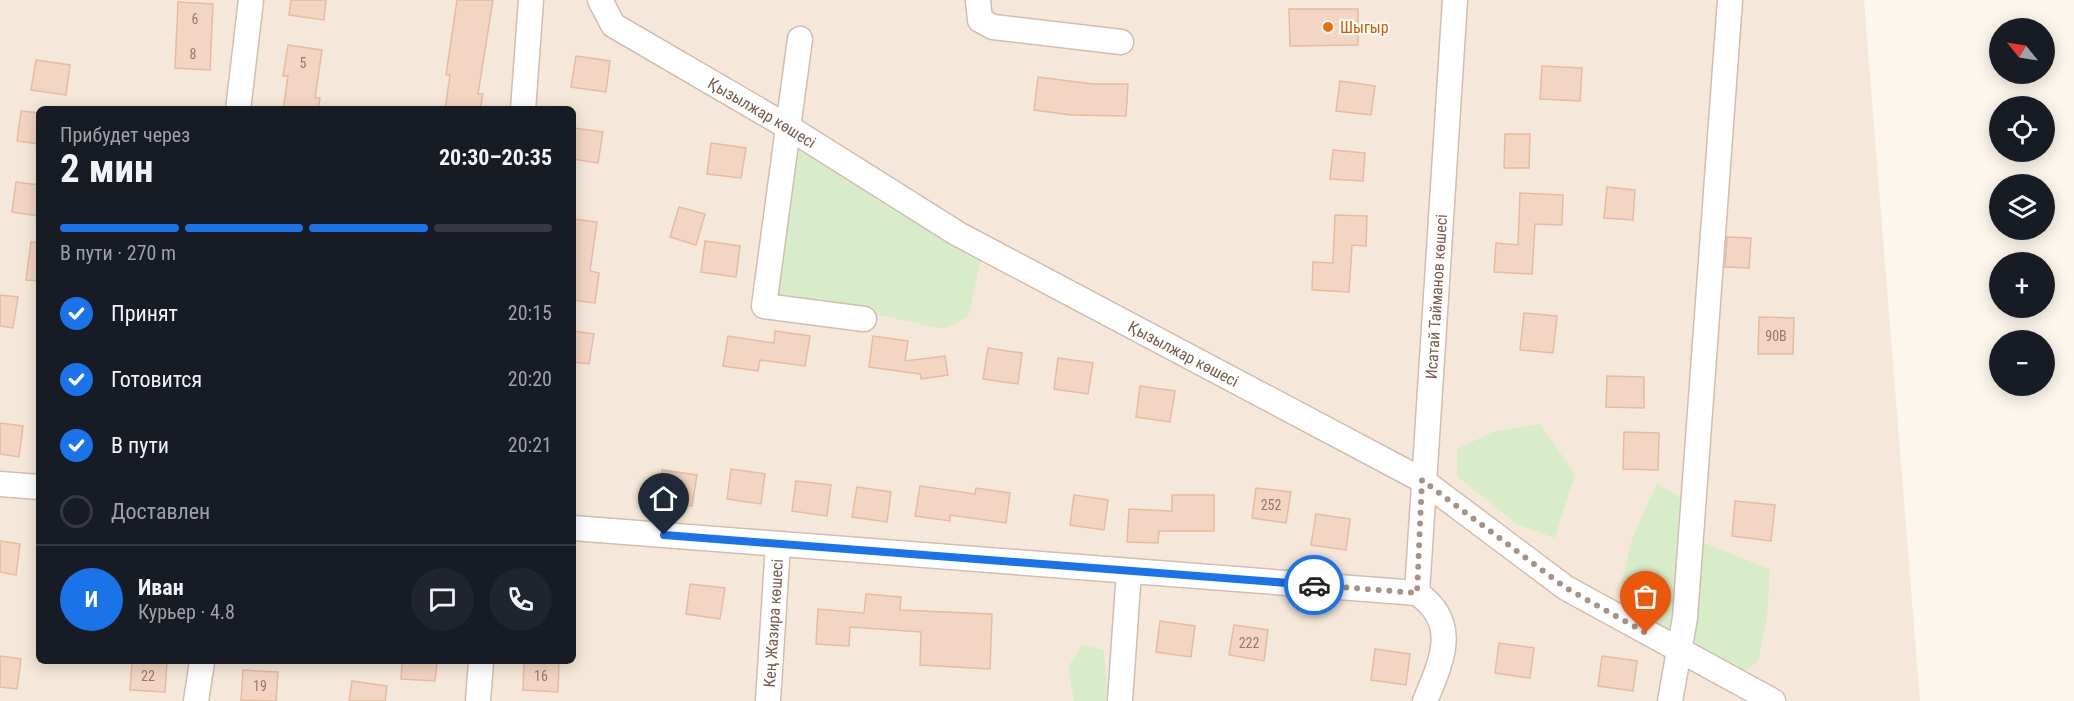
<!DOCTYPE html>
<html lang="ru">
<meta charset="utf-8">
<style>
:root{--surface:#171b24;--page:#20242c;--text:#f1f3f6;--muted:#9ea1a6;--line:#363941;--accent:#1a73e8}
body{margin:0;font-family:"Roboto Condensed",sans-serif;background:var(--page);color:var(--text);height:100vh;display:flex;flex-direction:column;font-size:22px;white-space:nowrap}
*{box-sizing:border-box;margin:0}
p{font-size:20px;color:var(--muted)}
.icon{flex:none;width:33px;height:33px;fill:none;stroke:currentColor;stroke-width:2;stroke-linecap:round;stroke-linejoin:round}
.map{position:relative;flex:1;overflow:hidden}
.drawer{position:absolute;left:36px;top:106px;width:540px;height:558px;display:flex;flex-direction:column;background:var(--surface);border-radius:9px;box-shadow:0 3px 15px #0003}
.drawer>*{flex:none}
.needle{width:39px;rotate:300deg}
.fabs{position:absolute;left:1989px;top:18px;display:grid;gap:12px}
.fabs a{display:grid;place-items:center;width:66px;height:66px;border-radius:50%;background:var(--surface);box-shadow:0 3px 15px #0003;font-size:30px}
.pin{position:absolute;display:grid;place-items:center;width:51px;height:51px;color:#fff;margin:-62px -26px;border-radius:50% 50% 50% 0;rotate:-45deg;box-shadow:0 0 6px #0007}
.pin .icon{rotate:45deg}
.courier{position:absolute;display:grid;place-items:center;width:60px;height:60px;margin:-30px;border:4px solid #1a73e8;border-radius:50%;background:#fff;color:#222;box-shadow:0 2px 8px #0007}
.head em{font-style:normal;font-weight:700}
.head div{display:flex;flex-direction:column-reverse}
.head{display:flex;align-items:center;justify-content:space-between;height:102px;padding:0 24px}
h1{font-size:39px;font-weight:700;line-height:45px}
.bar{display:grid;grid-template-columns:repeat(4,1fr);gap:9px 6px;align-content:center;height:72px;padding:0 24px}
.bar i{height:8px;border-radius:4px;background:var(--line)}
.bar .on{background:var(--accent)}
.bar p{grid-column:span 4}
.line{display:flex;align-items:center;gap:15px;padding:0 24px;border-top:2px solid var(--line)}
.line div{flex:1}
.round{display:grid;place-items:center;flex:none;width:63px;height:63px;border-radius:32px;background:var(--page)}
ol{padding:0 24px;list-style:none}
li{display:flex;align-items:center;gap:18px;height:66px}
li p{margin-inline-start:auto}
li .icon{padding:6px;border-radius:50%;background:var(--accent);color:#fff;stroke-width:4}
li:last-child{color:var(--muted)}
li i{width:33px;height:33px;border:3px solid var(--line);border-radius:50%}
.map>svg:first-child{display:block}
.residential{fill:#f5e8da;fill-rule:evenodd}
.green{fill:#d8ecc9}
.building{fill:#f3d5c3;stroke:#e6bba3;stroke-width:1.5}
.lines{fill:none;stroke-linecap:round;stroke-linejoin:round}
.minor-casing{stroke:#d1beb0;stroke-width:27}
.minor{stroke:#fff;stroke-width:24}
.done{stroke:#a89285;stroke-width:6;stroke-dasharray:0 10.8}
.route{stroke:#1a73e8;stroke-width:8}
.food-dot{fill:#e8710a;stroke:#fffaf3;stroke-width:2}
.labels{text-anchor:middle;stroke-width:4.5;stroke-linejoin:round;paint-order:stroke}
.number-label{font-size:14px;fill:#987a6a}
.food-label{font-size:16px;fill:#c56008;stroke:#fffaf3;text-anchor:start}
.street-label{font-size:16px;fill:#7a5c4d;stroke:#fffaf3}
</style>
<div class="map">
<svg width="2074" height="701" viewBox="0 0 2074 701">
<rect width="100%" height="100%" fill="#fdf6ec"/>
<path class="residential" d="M0 0H1864L1920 701H0ZM39 110H573V662H39Z"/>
<path class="green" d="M797 148 982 256 968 317 944 329 878 315 847 304 777 295Z
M1540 424 1575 474 1555 538 1518 525 1457 476V449L1495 431Z
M1657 483 1695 507 1699 541 1770 569 1767 617 1758 662 1739 674 1626 611 1620 590 1631 542Z
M1082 645 1104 650 1108 701H1074L1068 667Z"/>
<path class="building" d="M291 0H326L324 20 289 15Z
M457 0H493L478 94H483L480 110H445L450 75H446Z
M178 2 213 4 210 70 175 68Z
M1289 9H1358V45L1290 46Z
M288 45 322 50 315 98H320L318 110H283L288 76H283Z
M576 56 610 61 606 92 571 87Z
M36 60 70 65 66 95 31 90Z
M1542 66 1582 68 1580 101 1540 99Z
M1038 77 1093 84H1128L1126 116 1071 115 1034 110Z
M1340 81 1375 86 1371 115 1336 111Z
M21 111 39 113V144L17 141Z
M573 128 603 132 598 163 573 159Z
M1505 134H1530L1529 168H1504Z
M711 143 746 148 741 178 707 174Z
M1333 150 1365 153 1363 181 1330 179Z
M16 182 39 185V216L12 212Z
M1607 187 1635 190 1633 220 1604 218Z
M1520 193 1563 195 1562 225 1535 224 1532 274 1494 272 1496 243 1518 245Z
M679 207 705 214 696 245 670 237Z
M1335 215 1367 216 1366 246 1352 245 1349 292 1312 290 1313 262 1333 263Z
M573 219 597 222 590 271 599 273 595 303 573 300Z
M1727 237 1751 238 1749 268 1725 267Z
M705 241 740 246 736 277 701 272Z
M31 242 39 243V281L26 280Z
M0 295 18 297 13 328 0 326Z
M1524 313 1557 316 1553 353 1520 350Z
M1759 317 1794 318 1793 354H1758Z
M573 331 594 334 589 364 573 362Z
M775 331 810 336 805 366 760 360 758 371 723 366 728 336 774 343Z
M873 336 908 341 905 361 945 356 948 375 921 379 920 374 869 367Z
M988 348 1022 353 1018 384 983 379Z
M1058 358 1093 363 1088 394 1054 389Z
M1607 376 1644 377V408L1606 407Z
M1140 386 1175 391 1170 422 1136 417Z
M0 423 23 426 19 457 0 454Z
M1624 432 1659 433 1658 470 1623 469Z
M731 469 765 474 761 504 727 499Z
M662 470 697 475 692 506 658 501Z
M796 481 831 485 827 516 792 511Z
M920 486 975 494 976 488 1010 493 1006 523 950 515V521L915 516Z
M857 487 891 492 887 522 852 517Z
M1256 488 1291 492 1286 523 1252 518Z
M1074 495 1108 500 1104 530 1070 525Z
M1172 495H1214V531H1159L1158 543 1127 542 1129 509 1172 511Z
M1735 501 1775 505 1771 541 1732 536Z
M1316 514 1350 519 1346 550 1311 545Z
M0 541 20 544 16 575 0 572Z
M690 584 725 588 720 619 686 614Z
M866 594 901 597 900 610 992 614 990 669 920 665 921 632 850 627 849 646 816 644 818 609 864 613Z
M1160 621 1195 626 1191 657 1156 652Z
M1234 625 1268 630 1264 661 1229 655Z
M1499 643 1534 648 1530 678 1495 673Z
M1375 649 1410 654 1406 685 1371 680Z
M0 656 21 659 17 689 0 687Z
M1602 656 1637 661 1633 691 1598 686Z
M132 662H167L165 692 130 690Z
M402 662H437L435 681 401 679Z
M524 662H559L558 692 523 690Z
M243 670 278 672 276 701 241 700Z
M352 681 387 686 385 701H349Z"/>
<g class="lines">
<g class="minor-casing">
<g id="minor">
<path id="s1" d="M600 0 613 25 788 127 958 234 1422 480 1566 588 1773 701"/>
<path d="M978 0 980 20 993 27 1121 42"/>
<path d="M800 39 764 306 864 319"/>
<path d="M238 110 251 0"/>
<path d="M523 110 531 0"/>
<path d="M0 484 39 487"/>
<path d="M573 528 1417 593"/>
<path id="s2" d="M1417 593 1455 0"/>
<path d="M1417 593C1460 623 1442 660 1425 701"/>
<path d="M196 701 202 662"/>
<path d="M478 701 481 662"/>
<path id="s3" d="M768 701 778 544"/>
<path d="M1120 701 1129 571"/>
<path d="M1670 701 1685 618 1730 0"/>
</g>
</g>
<use href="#minor" class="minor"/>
</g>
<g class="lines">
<path class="done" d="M1314 585 1417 593 1422 480 1566 588 1646 633"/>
<path class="route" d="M664 535 1314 585"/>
</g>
<circle class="food-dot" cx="1328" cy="27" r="6"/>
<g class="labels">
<g class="number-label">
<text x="195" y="24">6</text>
<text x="193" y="59">8</text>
<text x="303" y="68">5</text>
<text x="1776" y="341">90B</text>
<text x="1271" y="510">252</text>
<text x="1249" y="648">222</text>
<text x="148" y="681">22</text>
<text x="541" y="681">16</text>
<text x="260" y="691">19</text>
</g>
<g class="food-label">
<text x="1340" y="33">Шыгыр</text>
</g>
<g class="street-label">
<text dy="6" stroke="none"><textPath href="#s1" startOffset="201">Қызылжар көшесі</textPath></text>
<text dy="6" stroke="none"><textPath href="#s2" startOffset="297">Исатай Тайманов көшесі</textPath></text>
<text dy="6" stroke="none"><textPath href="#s1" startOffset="687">Қызылжар көшесі</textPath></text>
<text dy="6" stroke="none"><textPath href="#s3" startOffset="78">Кең Жазира көшесі</textPath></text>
</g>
</g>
</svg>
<div class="fabs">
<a><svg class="needle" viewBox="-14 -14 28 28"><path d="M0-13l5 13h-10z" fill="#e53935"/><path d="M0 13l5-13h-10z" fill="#9ea1a6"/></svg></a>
<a><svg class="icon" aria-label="locate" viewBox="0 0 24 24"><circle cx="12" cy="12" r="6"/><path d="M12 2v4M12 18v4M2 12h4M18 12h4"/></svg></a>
<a><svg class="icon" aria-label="layers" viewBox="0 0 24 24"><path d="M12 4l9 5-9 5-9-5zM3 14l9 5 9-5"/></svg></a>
<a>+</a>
<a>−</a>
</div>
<div class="pin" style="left:1646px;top:633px;background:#ea580c"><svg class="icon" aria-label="bag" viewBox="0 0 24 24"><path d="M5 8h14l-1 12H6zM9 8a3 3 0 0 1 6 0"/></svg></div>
<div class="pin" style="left:664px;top:535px;background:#1f2937"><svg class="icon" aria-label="home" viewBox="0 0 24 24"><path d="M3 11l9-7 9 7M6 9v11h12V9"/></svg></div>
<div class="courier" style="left:1314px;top:585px"><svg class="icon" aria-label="car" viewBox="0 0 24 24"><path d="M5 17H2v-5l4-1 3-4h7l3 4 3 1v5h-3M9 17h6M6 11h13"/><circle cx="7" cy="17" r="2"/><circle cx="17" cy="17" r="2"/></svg></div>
<section class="drawer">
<div class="head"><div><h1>2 мин</h1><p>Прибудет через</p></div><em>20:30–20:35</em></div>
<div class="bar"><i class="on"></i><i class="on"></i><i class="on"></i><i></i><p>В пути · 270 m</p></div>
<ol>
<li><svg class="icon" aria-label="check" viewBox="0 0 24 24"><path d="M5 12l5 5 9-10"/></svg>Принят<p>20:15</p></li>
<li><svg class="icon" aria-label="check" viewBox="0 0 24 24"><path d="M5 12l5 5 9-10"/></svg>Готовится<p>20:20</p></li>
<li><svg class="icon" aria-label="check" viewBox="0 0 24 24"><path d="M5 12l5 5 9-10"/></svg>В пути<p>20:21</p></li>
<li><i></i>Доставлен</li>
</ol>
<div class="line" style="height:108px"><b class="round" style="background:var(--accent);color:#fff">И</b><div><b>Иван</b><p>Курьер · 4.8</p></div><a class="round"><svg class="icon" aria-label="chat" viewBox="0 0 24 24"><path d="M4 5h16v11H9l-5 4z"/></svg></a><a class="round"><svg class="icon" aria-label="phone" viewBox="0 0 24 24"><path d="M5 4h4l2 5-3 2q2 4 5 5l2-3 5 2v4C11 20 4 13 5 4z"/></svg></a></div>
</section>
</div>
